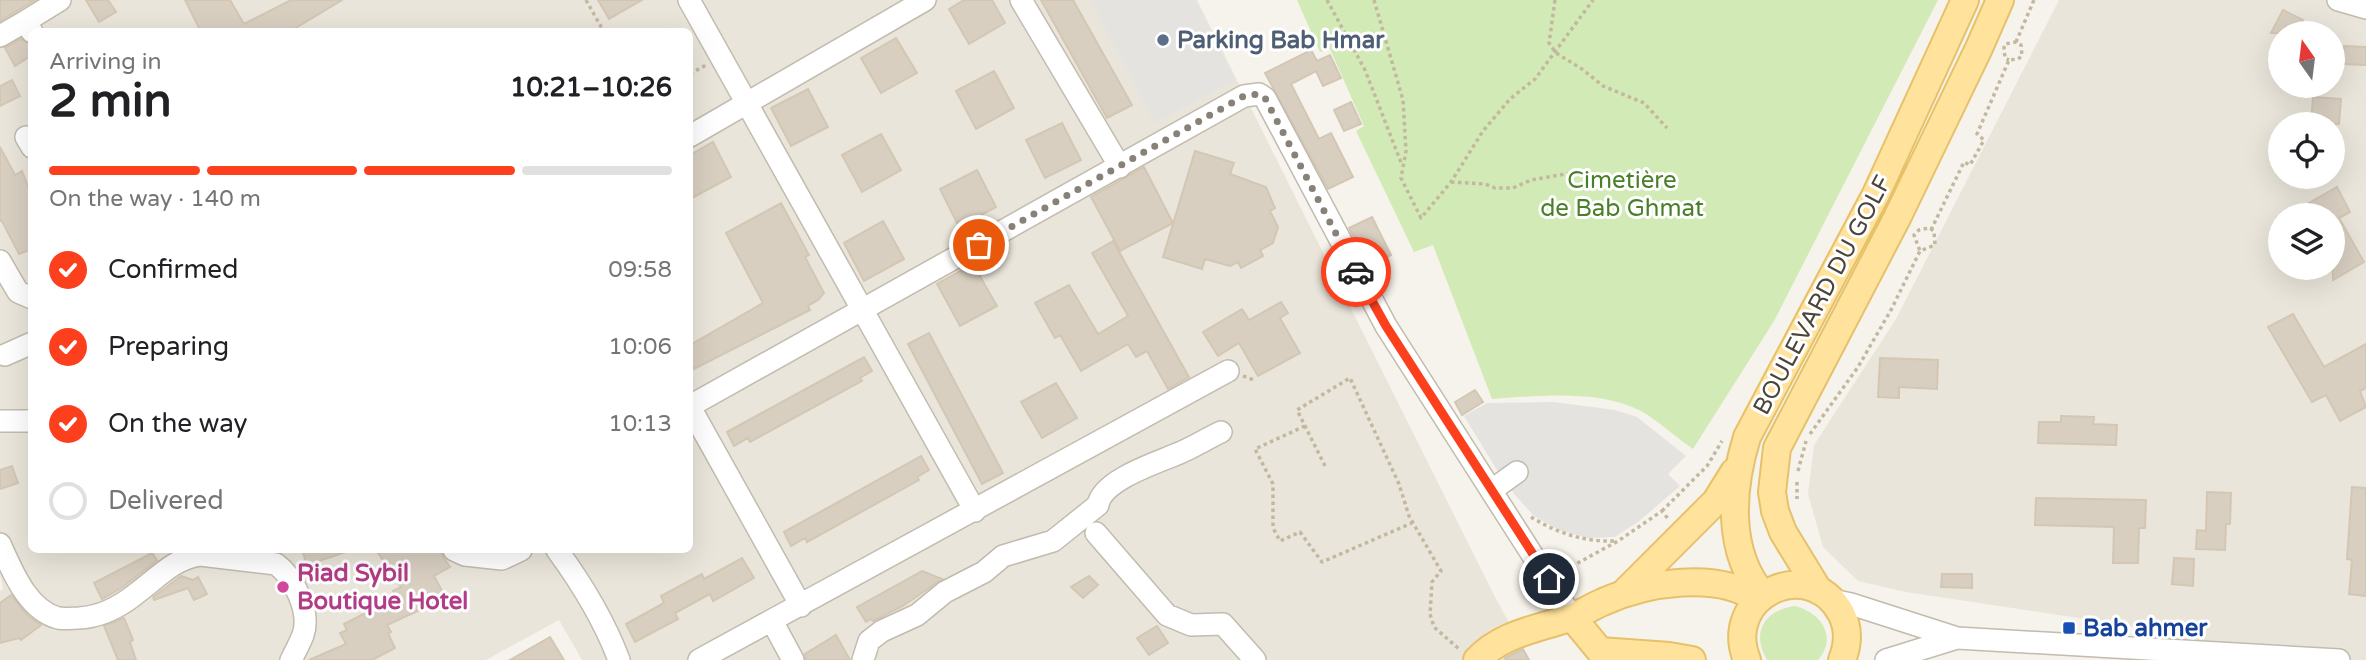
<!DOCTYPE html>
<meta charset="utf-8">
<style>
:root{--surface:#fff;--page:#f2f2f2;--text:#202124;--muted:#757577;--line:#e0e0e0;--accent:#fc3f1d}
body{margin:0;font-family:"Varela Round",sans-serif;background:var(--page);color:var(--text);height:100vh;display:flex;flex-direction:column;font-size:26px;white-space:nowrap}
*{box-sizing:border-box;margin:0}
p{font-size:23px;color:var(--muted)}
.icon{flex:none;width:38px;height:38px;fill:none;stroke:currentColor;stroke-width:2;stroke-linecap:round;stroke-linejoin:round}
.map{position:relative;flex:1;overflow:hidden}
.sheet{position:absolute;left:28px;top:28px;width:665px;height:525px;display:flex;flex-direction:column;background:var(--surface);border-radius:10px;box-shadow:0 7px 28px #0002}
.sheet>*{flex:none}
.needle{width:46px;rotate:346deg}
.tools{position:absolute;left:2268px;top:21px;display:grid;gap:14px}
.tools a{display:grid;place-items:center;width:77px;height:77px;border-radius:50%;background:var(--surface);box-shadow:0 7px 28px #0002;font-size:35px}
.pin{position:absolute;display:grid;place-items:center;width:60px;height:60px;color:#fff;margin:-30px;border:4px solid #fff;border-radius:50%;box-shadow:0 2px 7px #0007}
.courier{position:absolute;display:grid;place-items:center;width:70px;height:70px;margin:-35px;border:5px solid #fc3f1d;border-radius:50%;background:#fff;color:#222;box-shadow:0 2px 9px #0007}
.overview em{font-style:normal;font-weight:700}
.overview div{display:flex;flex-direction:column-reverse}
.overview{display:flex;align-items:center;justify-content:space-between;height:119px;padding:0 21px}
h1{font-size:46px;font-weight:700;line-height:52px}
.bar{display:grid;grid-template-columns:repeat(4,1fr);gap:10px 7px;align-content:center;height:84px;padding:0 21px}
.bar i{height:9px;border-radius:5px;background:var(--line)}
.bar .on{background:var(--accent)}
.bar p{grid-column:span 4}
ol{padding:0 21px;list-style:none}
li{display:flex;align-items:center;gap:21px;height:77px}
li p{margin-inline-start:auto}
li .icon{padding:7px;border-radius:50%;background:var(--accent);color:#fff;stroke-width:4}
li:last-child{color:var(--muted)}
li i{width:38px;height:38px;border:4px solid var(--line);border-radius:50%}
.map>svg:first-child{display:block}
.residential{fill:#eae5da;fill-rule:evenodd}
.green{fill:#d2eab5}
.parking{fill:#e5e3e0}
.building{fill:#d8cfc1;stroke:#d3c7b4;stroke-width:2}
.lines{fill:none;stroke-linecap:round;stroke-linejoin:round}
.minor-casing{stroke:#c2bbae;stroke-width:24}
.major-casing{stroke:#e6c16a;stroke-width:30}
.path{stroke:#c4b79f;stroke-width:3.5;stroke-dasharray:3.5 3.5;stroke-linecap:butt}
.minor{stroke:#fff;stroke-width:21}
.major{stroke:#ffe39c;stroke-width:26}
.done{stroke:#878178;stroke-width:7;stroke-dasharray:0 12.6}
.route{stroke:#fc3f1d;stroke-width:9}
.service-dot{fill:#5c6f8a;stroke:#fff;stroke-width:2.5}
.hotel-dot{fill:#d1479c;stroke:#fff;stroke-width:2.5}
.transit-dot{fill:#1a4fb4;stroke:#fff;stroke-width:2.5}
.labels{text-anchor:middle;stroke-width:6;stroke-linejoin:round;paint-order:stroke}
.service-label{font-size:24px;font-weight:bold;fill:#4e5e75;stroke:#fff;text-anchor:start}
.park-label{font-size:24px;fill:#4a7f2a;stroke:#fff}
.street-label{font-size:24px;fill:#4b4439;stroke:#fff}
.hotel-label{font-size:24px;font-weight:bold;fill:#b23c85;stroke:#fff;text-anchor:start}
.transit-label{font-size:24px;font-weight:bold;fill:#164399;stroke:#fff;text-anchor:start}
</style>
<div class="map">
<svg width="2366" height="660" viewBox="0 0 2366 660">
<rect width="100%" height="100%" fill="#f6f3ec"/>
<path class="residential" d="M0 0H1197L1493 593 1529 660H582L559 620 486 660H0V591L3 589 0 574ZM32 32H690V550H32Z
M2059 0H2366V660H2126L2151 629 1906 592 1858 581 1823 547 1808 494 1814 445 1896 319ZM2280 33H2333V86H2280ZM2280 124H2333V177H2280ZM2280 215H2333V268H2280Z"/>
<path class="green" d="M1297 0H1938L1774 321 1693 449C1675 437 1658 420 1639 410 1597 389 1537 396 1492 399L1433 245 1414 252 1356 131 1364 126 1330 49 1320 52Z
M1794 606C1819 611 1839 636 1818 660H1767C1751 632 1764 611 1794 606Z"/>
<path class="parking" d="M1091 0H1195L1235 80 1155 123Z
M1554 402 1615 410 1637 417 1686 456 1668 474 1680 486 1638 522 1615 537 1588 538 1559 530 1534 516 1515 495 1497 470 1464 416 1487 403Z"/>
<path class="building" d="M0 0H35L0 21Z
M86 0H108L116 12 99 22Z
M185 0H230L244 24 291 0H342L289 32H201Z
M598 0H642L609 19Z
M964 0H992L1005 23 969 44 949 9Z
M1041 0H1073L1132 105 1107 118Z
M2283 10 2303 20 2296 33H2271Z
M896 38 917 73 881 93 861 58Z
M21 39 29 44 32 55 15 66 5 48Z
M2344 46 2366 47V65L2343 64Z
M1311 50 1317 61 1330 55 1341 78 1323 86 1316 71 1291 84 1319 139 1331 133 1353 177 1328 189 1265 73Z
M994 71 1014 108 976 129 956 91Z
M12 80 20 96 0 106V86Z
M808 89 828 127 791 146 771 108Z
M2313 97 2341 99 2339 124H2311Z
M1351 102 1361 124 1344 131 1334 110Z
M1062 123 1081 160 1045 178 1026 140Z
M881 134 901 170 862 192 842 155Z
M713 142 731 177 690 199V155Z
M0 147 15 175 22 171 32 197V249L19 254 2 221H0Z
M1195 151 1234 163 1230 174 1266 187 1275 208 1270 211 1278 227 1273 243 1260 250 1263 256 1241 268 1238 262 1230 266 1205 259 1202 269 1163 257Z
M1144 167 1173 223 1120 251 1091 197Z
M977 170 996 207 959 227 940 189Z
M2337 187 2350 212 2339 218 2364 262 2333 280V215H2309L2304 206Z
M781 203 809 255 805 257 824 293 818 300 808 306 810 310 694 369 690 361V345L763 303 726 233Z
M1372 217 1391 255 1369 266 1349 228Z
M883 221 904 259 864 281 844 243Z
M1113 241 1189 377 1168 389 1147 351 1136 357 1128 344 1081 371 1060 335 1055 338 1035 303 1069 285 1098 334 1128 316 1092 253Z
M973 264 997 306 960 326 937 284Z
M1281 302 1288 313 1280 318 1300 353 1258 376 1239 343 1218 356 1203 332 1242 309 1249 320Z
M2293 314 2324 367 2366 344V388L2360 391 2366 407 2340 421 2326 395 2312 402 2268 327Z
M929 333 1003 473 982 484 908 344Z
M864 357 872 371 860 378 862 381 750 442 748 438 734 446 727 432Z
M1880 358 1938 360 1937 389 1899 387V398L1878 397Z
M1056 383 1077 418 1042 438 1021 402Z
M1475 390 1483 402 1462 415 1455 402Z
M2061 416 2094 417 2093 424 2117 425 2116 445 2038 443 2039 422H2061Z
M921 456 929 470 917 477 919 480 807 542 805 538 791 546 784 532Z
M12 466 18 483 0 489V470Z
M2352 487 2366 488V596L2349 594 2352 560 2347 559Z
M2207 492 2231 493 2230 524H2226L2225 550 2196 549 2197 530 2206 531Z
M2036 498 2146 500 2145 528H2139L2138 563H2113L2114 527 2035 525Z
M302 550H345L346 552 307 565Z
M376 550H441L443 557 450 567 434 576 446 598 387 625 391 632 388 633 395 648 372 660H309L346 644 340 633 347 630 344 624 397 597 393 591 401 587Z
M152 553 157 560 123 587 102 599 94 583Z
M742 558 754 578 713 601 710 594 675 613 678 619 635 642 626 624 664 603 661 596 702 574 704 579Z
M2174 558 2194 559 2193 586 2172 584Z
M922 571 942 579 903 606 873 621 871 619 866 622 857 607Z
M1942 574H1972V588L1941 587Z
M181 576 193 580 198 577 207 594 194 600 188 588 154 600 153 597Z
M1089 576 1098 585 1083 598 1071 587Z
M11 595 28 616 41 625 21 640 19 638 0 643V603Z
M124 618 133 640 130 642 136 660H118L104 626Z
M1157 626 1168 643 1149 655 1137 638Z
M836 635 850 660H806L805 654Z
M550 637 564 660H510Z
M1523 649 1529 660H1506L1505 658Z"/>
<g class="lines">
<g class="minor-casing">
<path id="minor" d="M689 0 975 511
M1021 0 1120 167
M2338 0 2366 8
M26 21 60 0
M0 36 26 21 32 32
M690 136 925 0
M26 137 32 147
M0 261 18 292 32 298
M5 355 32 343
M690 406 1244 96 1259 94 1265 98 1386 326 1572 617
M690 407 801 606
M0 421H32
M1492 490 1517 472
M1096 533 1167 615 1191 625 1223 624 1255 660
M0 544C12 570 27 610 58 618 65 619 73 618 79 618 101 617 121 606 137 593 157 578 175 558 200 555L276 564C294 577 311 612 303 635 300 643 295 652 291 660
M454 550 465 555 502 559 521 550
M557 550C582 584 604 620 619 660
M1832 600 1851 604 1957 638 2339 660
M772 621 793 660
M699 660 1228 371
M863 660 869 641 882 631 917 615 945 592 984 572 1003 556 1053 541 1098 505C1102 480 1156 463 1177 454 1192 448 1206 439 1221 432
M1886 660 1957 638"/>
</g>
<g class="major-casing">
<path id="major" d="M1819 591 1783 532 1775 511 1772 492 1777 448 1897 218 1979 48 2000 0
M1624 593 1716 501 1734 472
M1763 595C1726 552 1731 489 1747 437L1876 194 1965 0
M1572 617 1600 651 1669 656 1692 660
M1477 660C1501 634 1537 629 1569 618 1581 614 1591 607 1603 602 1645 583 1718 570 1758 600
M1747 660C1721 596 1809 554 1841 613 1849 628 1848 645 1842 660"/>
</g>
<path class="path" d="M586 0 604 32
M1327 0 1365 70 1402 165
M1374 0 1403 100 1406 151 1401 178 1421 218 1451 182 1483 131 1510 99 1535 79 1593 0
M1555 0 1549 43 1556 53 1582 69 1603 86 1644 103 1667 128
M2016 42 2034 0
M690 74 706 65
M1451 182 1485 184 1495 188H1513L1531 180 1577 172
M1931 230 1964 162 1970 165 1984 140 1977 134 2009 60 2018 59 2022 56 2021 45 2016 42 2005 44 2004 48 2005 58 2009 60
M1243 376 1254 380
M1305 426 1255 449 1273 484V528L1280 541 1300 532 1322 562 1412 523
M1810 434 1858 367 1891 310 1920 251 1935 245 1934 231 1929 228 1919 230 1914 235 1920 251
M1325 466 1297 410 1350 378 1399 484 1409 516 1441 571 1432 582 1430 614 1434 627 1459 649
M1798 471 1806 441
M1797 482V499
M1662 511 1707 466 1722 441
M1531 517C1557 533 1584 542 1615 541
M1565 570 1618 541 1662 511 1669 520"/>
<use href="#minor" class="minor"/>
<use href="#major" class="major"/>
</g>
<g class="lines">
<path class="done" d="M979 245 1244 96 1259 94 1265 98 1356 272"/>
<path class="route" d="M1356 272 1386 326 1549 579"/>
</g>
<circle class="service-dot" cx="1163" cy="40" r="7"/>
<circle class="hotel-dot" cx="283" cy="587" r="7"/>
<rect class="transit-dot" x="2062" y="621" width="14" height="14" rx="3.5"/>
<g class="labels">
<g class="service-label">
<text x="1177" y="48">Parking Bab Hmar</text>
</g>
<g class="park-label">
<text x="1622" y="188">Cimetière<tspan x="1622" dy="28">de Bab Ghmat</tspan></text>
</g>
<g class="street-label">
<text transform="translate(1822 295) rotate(-62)" y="8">BOULEVARD DU GOLF</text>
</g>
<g class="hotel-label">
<text x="297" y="581">Riad Sybil<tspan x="297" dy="28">Boutique Hotel</tspan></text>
</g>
<g class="transit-label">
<text x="2083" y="636">Bab ahmer</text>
</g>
</g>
</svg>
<div class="tools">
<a><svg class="needle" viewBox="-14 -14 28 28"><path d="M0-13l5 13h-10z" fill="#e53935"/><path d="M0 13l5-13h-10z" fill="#757577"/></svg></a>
<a><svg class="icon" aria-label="locate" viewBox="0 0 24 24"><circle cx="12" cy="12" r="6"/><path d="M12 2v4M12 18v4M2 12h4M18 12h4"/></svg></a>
<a><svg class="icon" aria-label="layers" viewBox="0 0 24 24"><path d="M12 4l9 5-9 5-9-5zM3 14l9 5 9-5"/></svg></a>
</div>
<div class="pin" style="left:979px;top:245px;background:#ea580c"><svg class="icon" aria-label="bag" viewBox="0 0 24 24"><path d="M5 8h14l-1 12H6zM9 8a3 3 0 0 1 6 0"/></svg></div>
<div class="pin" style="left:1549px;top:579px;background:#1f2937"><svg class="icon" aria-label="home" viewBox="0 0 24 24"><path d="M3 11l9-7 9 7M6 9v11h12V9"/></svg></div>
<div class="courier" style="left:1356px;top:272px"><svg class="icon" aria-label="car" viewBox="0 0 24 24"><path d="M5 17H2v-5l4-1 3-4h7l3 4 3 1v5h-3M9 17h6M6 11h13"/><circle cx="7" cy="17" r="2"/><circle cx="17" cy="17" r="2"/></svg></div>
<section class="sheet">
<div class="overview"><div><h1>2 min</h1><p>Arriving in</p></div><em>10:21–10:26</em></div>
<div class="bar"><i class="on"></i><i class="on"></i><i class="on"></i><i></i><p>On the way · 140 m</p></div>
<ol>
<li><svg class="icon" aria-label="check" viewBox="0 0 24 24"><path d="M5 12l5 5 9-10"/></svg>Confirmed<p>09:58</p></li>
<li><svg class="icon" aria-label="check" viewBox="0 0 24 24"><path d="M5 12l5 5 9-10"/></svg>Preparing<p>10:06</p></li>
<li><svg class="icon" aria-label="check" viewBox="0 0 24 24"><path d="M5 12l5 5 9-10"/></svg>On the way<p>10:13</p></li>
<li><i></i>Delivered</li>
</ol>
</section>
</div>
